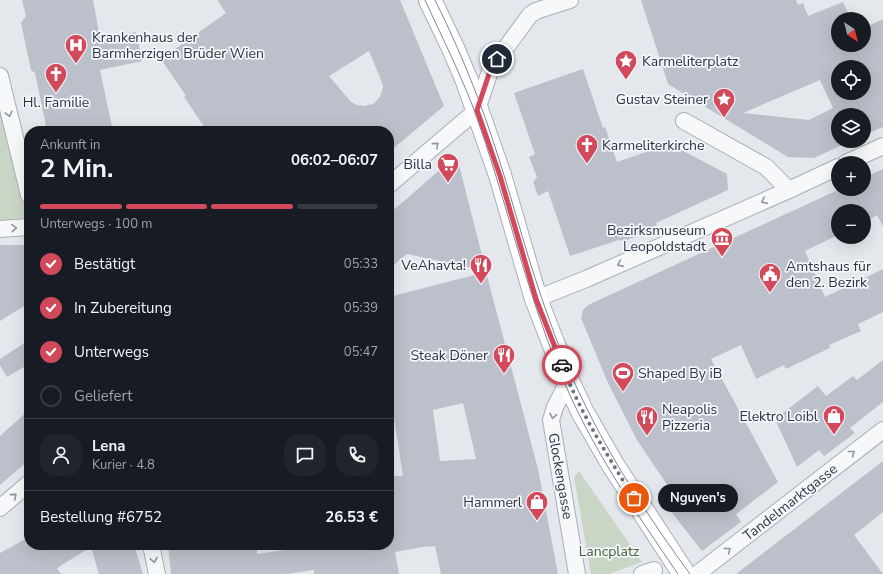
<!DOCTYPE html>
<html lang="de">
<meta charset="utf-8">
<style>
:root{--surface:#171b24;--page:#20242c;--text:#f1f3f6;--muted:#9ea1a6;--line:#363941;--accent:#d1495b}
body{margin:0;font-family:"Nunito Sans",sans-serif;background:var(--page);color:var(--text);height:100vh;display:flex;flex-direction:column;font-size:15px;white-space:nowrap}
*{box-sizing:border-box;margin:0}
p{font-size:13px;color:var(--muted)}
.icon{flex:none;width:22px;height:22px;fill:none;stroke:currentColor;stroke-width:2;stroke-linecap:round;stroke-linejoin:round}
.map{position:relative;flex:1;overflow:hidden}
.sheet{position:absolute;left:24px;top:126px;width:370px;height:424px;display:flex;flex-direction:column;background:var(--surface);border-radius:16px;box-shadow:0 4px 16px #0002}
.sheet>*{flex:none}
.needle{width:26px;rotate:145deg}
.controls{position:absolute;left:831px;top:12px;display:grid;gap:8px}
.controls a{display:grid;place-items:center;width:40px;height:40px;border-radius:50%;background:var(--surface);box-shadow:0 4px 16px #0002;font-size:20px}
.pin{position:absolute;display:grid;place-items:center;width:34px;height:34px;color:#fff;margin:-17px;border:2px solid #fff;border-radius:50%;box-shadow:0 1px 4px #0007}
.courier{position:absolute;display:grid;place-items:center;width:40px;height:40px;margin:-20px;border:3px solid #d1495b;border-radius:50%;background:#fff;color:#222;box-shadow:0 1px 5px #0007}
.bubble{position:absolute;height:28px;border-radius:14px;background:var(--surface);box-shadow:0 4px 16px #0002;font-size:13px;font-weight:700;line-height:28px;text-align:center}
.head em{font-style:normal;font-weight:700}
.head div{display:flex;flex-direction:column-reverse}
.head{display:flex;align-items:center;justify-content:space-between;height:68px;padding:0 16px}
h1{font-size:26px;font-weight:700;line-height:30px}
.bar{display:grid;grid-template-columns:repeat(4,1fr);gap:6px 4px;align-content:center;height:48px;padding:0 16px}
.bar i{height:5px;border-radius:3px;background:var(--line)}
.bar .active{background:var(--accent)}
.bar p{grid-column:span 4}
.line{display:flex;align-items:center;gap:10px;padding:0 16px;border-top:1px solid var(--line)}
.line div{flex:1}
.round{display:grid;place-items:center;flex:none;width:42px;height:42px;border-radius:16px;background:var(--page)}
ol{padding:0 16px;list-style:none}
li{display:flex;align-items:center;gap:12px;height:44px}
li p{margin-inline-start:auto}
li .icon{padding:4px;border-radius:50%;background:var(--accent);color:#fff;stroke-width:4}
li:last-child{color:var(--muted)}
li i{width:22px;height:22px;border:2px solid var(--line);border-radius:50%}
.map>svg:first-child{display:block}
.green{fill:#c9d6c5}
.building{fill:#bbc0ca;fill-rule:evenodd}
.lines{fill:none;stroke-linecap:round;stroke-linejoin:round}
.street-casing{stroke:#a9aeb7;stroke-width:18}
.secondary-casing{stroke:#a9aeb7;stroke-width:24}
.street{stroke:#f7f8fa;stroke-width:16}
.secondary{stroke:#fff;stroke-width:22}
.tram{stroke:#7d8696;stroke-width:1}
.oneway{stroke:#9196a0}
.done{stroke:#6c737f;stroke-width:4;stroke-dasharray:0 7.2}
.route{stroke:#d1495b;stroke-width:5}
.labels{text-anchor:middle;stroke-width:3.5;stroke-linejoin:round;paint-order:stroke}
.poi-label{font-size:14px;fill:#2b3445;stroke:#f4f6f9;text-anchor:end}
.street-label{font-size:14px;fill:#2b3445;stroke:#f4f6f9}
.park-label{font-size:14px;fill:#3f6138;stroke:#f4f6f9}
</style>
<div class="map">
<svg width="883" height="574" viewBox="0 0 883 574">
<rect width="100%" height="100%" fill="#e4e7ec"/>
<path class="green" d="M0 106 17 171 27 217 0 221Z
M579 471 642 562 609 574H591L574 477Z"/>
<path class="building" d="M22 0H93L100 38 136 32 142 61 100 70 113 131H47L35 73 31 70 21 23 26 16Z
M217 0H400L444 106 389 152V131H207L184 97 186 96 161 59 226 13ZM369 51 381 80 383 87 380 97 373 104 364 106 357 105 351 102 329 76Z
M641 0H796L798 5 803 3 808 16 843 2 851 19H838V45H864V28L883 19V127L864 135V115H838V141H851L814 158 788 157 668 84ZM838 67H864V93H838ZM820 80 833 108 809 120 743 113Z
M583 69 603 128 605 127 617 162 666 145H672L727 174 728 190 656 223 657 225 637 234 635 237 624 241 619 240 570 256 548 191 538 196 533 182 537 177 529 157 535 154 514 93Z
M449 162 459 165 486 271 407 254 389 269V214Z
M883 169V227L877 215 864 222V211H838V235L805 251 825 297 883 269V312L858 324 861 331 829 345 830 348 786 369 784 365 756 379 741 345 711 359 778 482 736 514 741 522 702 551 666 505 676 498 637 440 608 383 581 318 583 310 588 305 840 189H865L864 178Z
M0 245H23L29 249V303L0 321Z
M486 272 538 469 558 574H441L435 546 428 547V546L395 552 399 574H314V570L286 574H171L168 545H257V554L318 545H389V476H403L394 418 389 419V297ZM463 403 476 459 440 461 433 410Z
M29 340V364L7 377 0 365V359Z
M883 360V402L850 428 855 433 824 456 819 450 797 467 775 419 818 386 826 396 853 376 857 380Z
M29 410V460L0 485V436Z
M883 461V512L854 535 883 574H736Z
M29 537V545H134L143 574H99L91 547 57 568 61 574H0V553Z"/>
<g class="lines">
<g class="street-casing">
<path id="street" d="M0 76 29 195
M684 121 766 167 789 190
M846 163 883 146
M389 185 477 110 491 68 530 15 536 11 570 0
M0 229 29 227
M536 299 586 279 789 190 838 167
M568 381 555 407 551 420 577 574
M0 508 29 483
M151 545 157 574
M642 574 654 570
M697 574 883 430"/>
</g>
<g class="secondary-casing">
<path id="secondary" d="M430 0 453 48 467 81 500 175 536 299 568 381 583 413 613 465 684 574"/>
</g>
<use href="#street" class="street"/>
<use href="#secondary" class="secondary"/>
<path class="tram" d="M425 0C441 35 459 71 473 107 505 194 524 286 560 372 589 444 634 510 678 574
M435 0C460 50 481 102 498 156 515 209 529 264 548 316 580 410 632 495 690 574"/>
</g>
<defs><path id="oneway-chevron" d="M-2-3.5L2.5 0L-2 3.5" fill="none" stroke-width="1.6" stroke-linecap="round" stroke-linejoin="round"/></defs>
<g class="oneway">
<use href="#oneway-chevron" transform="translate(9 114) rotate(76)"/>
<use href="#oneway-chevron" transform="translate(436 145) rotate(-41)"/>
<use href="#oneway-chevron" transform="translate(764 201) rotate(156)"/>
<use href="#oneway-chevron" transform="translate(14 228) rotate(-3)"/>
<use href="#oneway-chevron" transform="translate(620 264) rotate(156)"/>
<use href="#oneway-chevron" transform="translate(553 416) rotate(101)"/>
<use href="#oneway-chevron" transform="translate(852 453) rotate(-38)"/>
<use href="#oneway-chevron" transform="translate(14 496) rotate(-40)"/>
<use href="#oneway-chevron" transform="translate(728 550) rotate(-38)"/>
<use href="#oneway-chevron" transform="translate(154 560) rotate(78)"/>
</g>
<g class="lines">
<path class="done" d="M562 365C580 412 607 455 634 498"/>
<path class="route" d="M497 59 491 68 477 110 500 176 536 299 562 365"/>
</g>
<defs>
<g id="hospital-pin" transform="scale(1.15)"><path d="M0 17L-7.5 6A9.5 9.5 0 1 1 7.5 6Z" fill="#d1495b" stroke="#f4f6f9"/><path d="M-5-5h3v3.5h4V-5h3V5h-3V1.5h-4V5h-3Z" fill="#fff"/></g>
<g id="sight-pin" transform="scale(1.15)"><path d="M0 17L-7.5 6A9.5 9.5 0 1 1 7.5 6Z" fill="#d1495b" stroke="#f4f6f9"/><path d="M0-6L1.8-2.2L6-1.7L2.9 1.2L3.7 5.4L0 3.3L-3.7 5.4L-2.9 1.2L-6-1.7L-1.8-2.2Z" fill="#fff"/></g>
<g id="church-pin" transform="scale(1.15)"><path d="M0 17L-7.5 6A9.5 9.5 0 1 1 7.5 6Z" fill="#d1495b" stroke="#f4f6f9"/><path d="M-1.2-6h2.4v3.5h3.3v2.4h-3.3V6h-2.4V-.1h-3.3v-2.4h3.3Z" fill="#fff"/></g>
<g id="supermarket-pin" transform="scale(1.15)"><path d="M0 17L-7.5 6A9.5 9.5 0 1 1 7.5 6Z" fill="#d1495b" stroke="#f4f6f9"/><path d="M-6-5.5h2.5l.6 2H6L4.5 2H-2.5L-4.4-4H-6ZM-1.5 3.2a1.3 1.3 0 1 0 .1 0ZM3 3.2a1.3 1.3 0 1 0 .1 0Z" fill="#fff"/></g>
<g id="museum-pin" transform="scale(1.15)"><path d="M0 17L-7.5 6A9.5 9.5 0 1 1 7.5 6Z" fill="#d1495b" stroke="#f4f6f9"/><path d="M0-6L6-3V-2H-6V-3ZM-5-1h2V3h-2ZM-1-1h2V3h-2ZM3-1h2V3H3ZM-6 4H6V6H-6Z" fill="#fff"/></g>
<g id="restaurant-pin" transform="scale(1.15)"><path d="M0 17L-7.5 6A9.5 9.5 0 1 1 7.5 6Z" fill="#d1495b" stroke="#f4f6f9"/><path d="M-5-6h1v4h1v-4h1v4h1v-4h1v5L-1.5 .5V6h-2V.5L-5-1ZM5-6V6H3V1.5H1.5Q1.5-4 5-6Z" fill="#fff"/></g>
<g id="civic-pin" transform="scale(1.15)"><path d="M0 17L-7.5 6A9.5 9.5 0 1 1 7.5 6Z" fill="#d1495b" stroke="#f4f6f9"/><path d="M-.6-6.5H3V-4.5H.6V-3L4-1V1h2V6H-6V1h2V-1L-.6-3ZM-1.2 2.5V6h2.4V2.5Z" fill="#fff"/></g>
<g id="stadium-pin" transform="scale(1.15)"><path d="M0 17L-7.5 6A9.5 9.5 0 1 1 7.5 6Z" fill="#d1495b" stroke="#f4f6f9"/><path d="M0-5a6.5 5 0 1 0 0 10a6.5 5 0 1 0 0-10ZM-3.5-1.8h7v3.6h-7Z" fill="#fff"/></g>
<g id="shop-pin" transform="scale(1.15)"><path d="M0 17L-7.5 6A9.5 9.5 0 1 1 7.5 6Z" fill="#d1495b" stroke="#f4f6f9"/><path d="M-5-2.5h2.3a2.7 3.5 0 0 1 5.4 0H5L5.5 6h-11ZM-1.5-2.5h3a1.5 2.3 0 0 0-3 0Z" fill="#fff"/></g>
</defs>
<g fill-rule="evenodd">
<use href="#hospital-pin" x="76" y="45"/>
<use href="#sight-pin" x="626" y="61"/>
<use href="#church-pin" x="56" y="74"/>
<use href="#sight-pin" x="724" y="99"/>
<use href="#church-pin" x="587" y="145"/>
<use href="#supermarket-pin" x="448" y="164"/>
<use href="#museum-pin" x="722" y="238"/>
<use href="#restaurant-pin" x="481" y="265"/>
<use href="#civic-pin" x="770" y="274"/>
<use href="#restaurant-pin" x="504" y="355"/>
<use href="#stadium-pin" x="623" y="373"/>
<use href="#shop-pin" x="834" y="416"/>
<use href="#restaurant-pin" x="647" y="417"/>
<use href="#shop-pin" x="537" y="502"/>
</g>
<g class="labels">
<g class="poi-label">
<text x="92" y="42" text-anchor="start">Krankenhaus der<tspan x="92" dy="16">Barmherzigen Brüder Wien</tspan></text>
<text x="642" y="66" text-anchor="start">Karmeliterplatz</text>
<text x="708" y="104">Gustav Steiner</text>
<text x="56" y="107" text-anchor="middle">Hl. Familie</text>
<text x="602" y="150" text-anchor="start">Karmeliterkirche</text>
<text x="432" y="169">Billa</text>
<text x="706" y="235">Bezirksmuseum<tspan x="706" dy="16">Leopoldstadt</tspan></text>
<text x="466" y="270">VeAhavta!</text>
<text x="786" y="271" text-anchor="start">Amtshaus für<tspan x="786" dy="16">den 2. Bezirk</tspan></text>
<text x="488" y="360">Steak Döner</text>
<text x="638" y="378" text-anchor="start">Shaped By iB</text>
<text x="662" y="414" text-anchor="start">Neapolis<tspan x="662" dy="16">Pizzeria</tspan></text>
<text x="818" y="421">Elektro Loibl</text>
<text x="522" y="507">Hammerl</text>
</g>
<g class="street-label">
<text transform="translate(561 476) rotate(80)" y="5">Glockengasse</text>
<text transform="translate(790 502) rotate(-38)" y="5">Tandelmarktgasse</text>
</g>
<g class="park-label">
<text x="609" y="556">Lancplatz</text>
</g>
</g>
</svg>
<div class="controls">
<a><svg class="needle" viewBox="-14 -14 28 28"><path d="M0-13l5 13h-10z" fill="#e53935"/><path d="M0 13l5-13h-10z" fill="#9ea1a6"/></svg></a>
<a><svg class="icon" aria-label="locate" viewBox="0 0 24 24"><circle cx="12" cy="12" r="6"/><path d="M12 2v4M12 18v4M2 12h4M18 12h4"/></svg></a>
<a><svg class="icon" aria-label="layers" viewBox="0 0 24 24"><path d="M12 4l9 5-9 5-9-5zM3 14l9 5 9-5"/></svg></a>
<a>+</a>
<a>−</a>
</div>
<div class="pin" style="left:634px;top:498px;background:#ea580c"><svg class="icon" aria-label="bag" viewBox="0 0 24 24"><path d="M5 8h14l-1 12H6zM9 8a3 3 0 0 1 6 0"/></svg></div>
<div class="pin" style="left:497px;top:59px;background:#1f2937"><svg class="icon" aria-label="home" viewBox="0 0 24 24"><path d="M3 11l9-7 9 7M6 9v11h12V9"/></svg></div>
<div class="courier" style="left:562px;top:365px"><svg class="icon" aria-label="car" viewBox="0 0 24 24"><path d="M5 17H2v-5l4-1 3-4h7l3 4 3 1v5h-3M9 17h6M6 11h13"/><circle cx="7" cy="17" r="2"/><circle cx="17" cy="17" r="2"/></svg></div>
<div class="bubble" style="left:658px;top:484px;width:80px">Nguyen's</div>
<section class="sheet">
<div class="head"><div><h1>2 Min.</h1><p>Ankunft in</p></div><em>06:02–06:07</em></div>
<div class="bar"><i class="active"></i><i class="active"></i><i class="active"></i><i></i><p>Unterwegs · 100 m</p></div>
<ol>
<li><svg class="icon" aria-label="check" viewBox="0 0 24 24"><path d="M5 12l5 5 9-10"/></svg>Bestätigt<p>05:33</p></li>
<li><svg class="icon" aria-label="check" viewBox="0 0 24 24"><path d="M5 12l5 5 9-10"/></svg>In Zubereitung<p>05:39</p></li>
<li><svg class="icon" aria-label="check" viewBox="0 0 24 24"><path d="M5 12l5 5 9-10"/></svg>Unterwegs<p>05:47</p></li>
<li><i></i>Geliefert</li>
</ol>
<div class="line" style="height:72px"><a class="round"><svg class="icon" aria-label="person" viewBox="0 0 24 24"><circle cx="12" cy="8" r="4"/><path d="M4 21q1-7 8-7t8 7"/></svg></a><div><b>Lena</b><p>Kurier · 4.8</p></div><a class="round"><svg class="icon" aria-label="chat" viewBox="0 0 24 24"><path d="M4 5h16v11H9l-5 4z"/></svg></a><a class="round"><svg class="icon" aria-label="phone" viewBox="0 0 24 24"><path d="M5 4h4l2 5-3 2q2 4 5 5l2-3 5 2v4C11 20 4 13 5 4z"/></svg></a></div>
<div class="line" style="height:52px"><div>Bestellung #6752</div><b>26.53 €</b></div>
</section>
</div>
